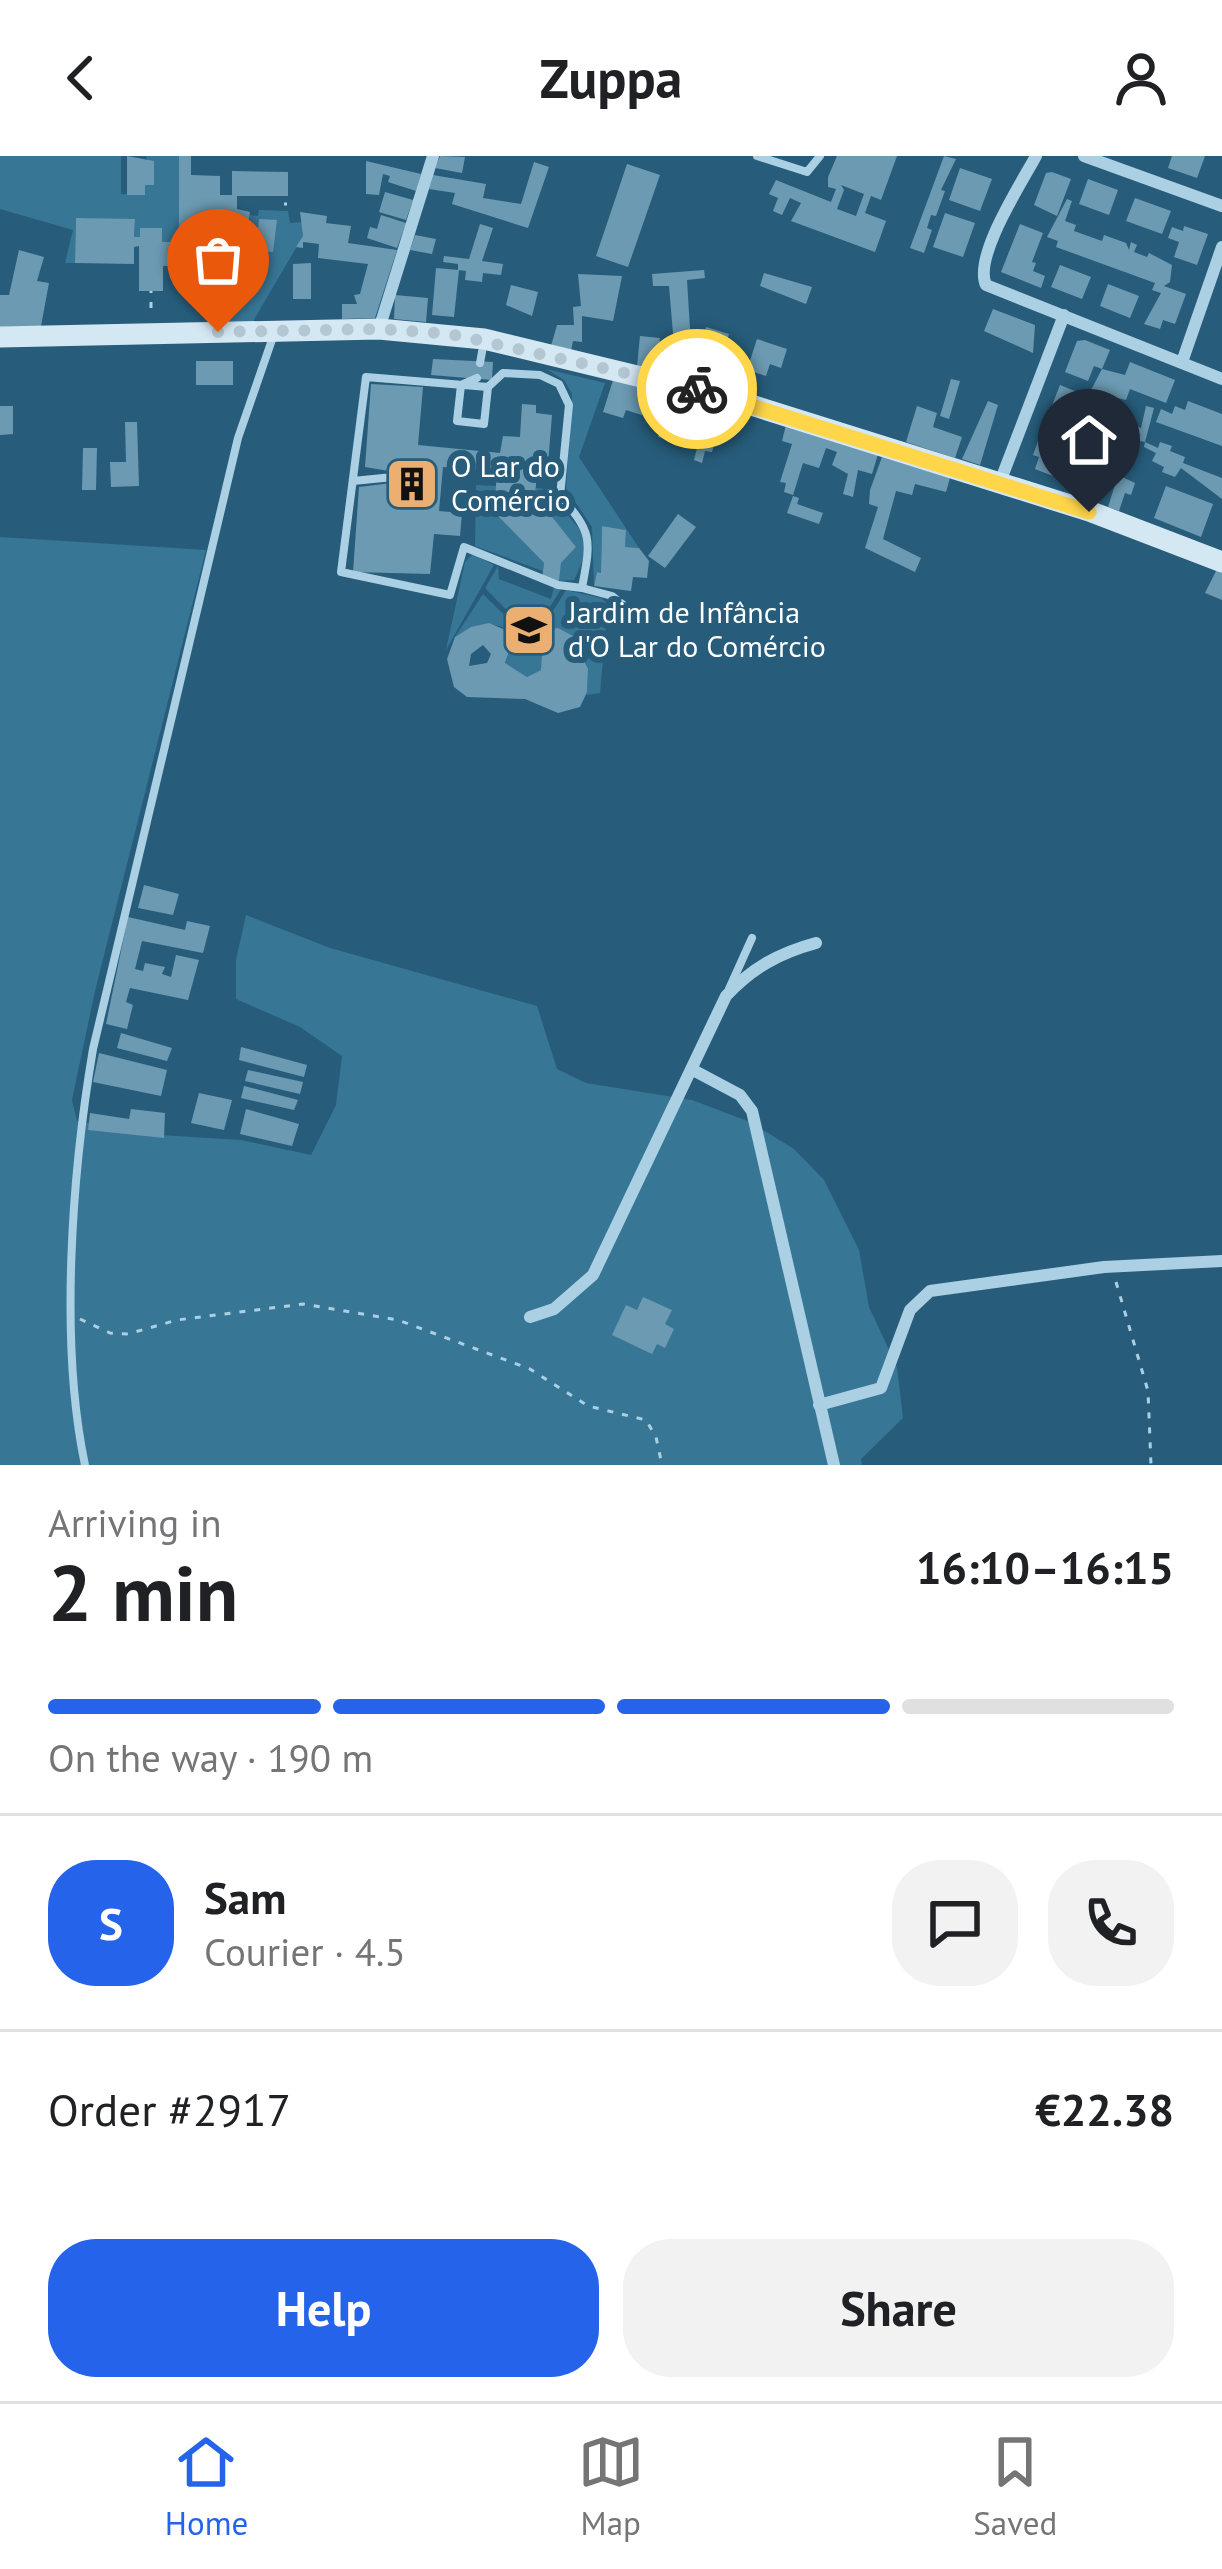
<!DOCTYPE html>
<meta charset="utf-8">
<style>
:root{--surface:#fff;--page:#f2f2f2;--text:#202124;--muted:#757577;--line:#e0e0e0;--accent:#2563eb}
body{margin:0;font-family:"PT Sans",sans-serif;background:var(--page);color:var(--text);height:100vh;display:flex;flex-direction:column;font-size:45px;white-space:nowrap}
*{box-sizing:border-box;margin:0}
p{font-size:39px;color:var(--muted)}
.icon{flex:none;width:66px;height:66px;fill:none;stroke:currentColor;stroke-width:2;stroke-linecap:round;stroke-linejoin:round}
.map{position:relative;height:1309px;overflow:hidden}
.sheet{display:flex;flex-direction:column;background:var(--surface);flex:1}
.sheet>*{flex:none}
.pin{position:absolute;display:grid;place-items:center;width:102px;height:102px;color:#fff;margin:-123px -51px;border-radius:50% 50% 50% 0;rotate:-45deg;box-shadow:0 0 12px #0007}
.pin .icon{rotate:45deg}
.courier{position:absolute;display:grid;place-items:center;width:120px;height:120px;margin:-60px;border:9px solid #ffd54a;border-radius:50%;background:#fff;color:#222;box-shadow:0 3px 15px #0007}
.head em{font-style:normal;font-weight:800}
.head div{display:flex;flex-direction:column-reverse}
.head{display:flex;align-items:center;justify-content:space-between;height:204px;padding:0 48px}
h1{font-size:78px;font-weight:800;line-height:90px}
.bar{display:grid;grid-template-columns:repeat(4,1fr);gap:18px 12px;align-content:center;height:144px;padding:0 48px}
.bar i{height:15px;border-radius:9px;background:var(--line)}
.bar .active{background:var(--accent)}
.bar p{grid-column:span 4}
.line{display:flex;align-items:center;gap:30px;padding:0 48px;border-top:3px solid var(--line)}
.line div{flex:1}
.round{display:grid;place-items:center;flex:none;width:126px;height:126px;border-radius:48px;background:var(--page)}
.action{display:flex;gap:24px;margin-top:auto;padding:24px 48px}
.action a{flex:1;height:138px;border-radius:48px;background:var(--accent);color:#fff;font-size:48px;font-weight:800;line-height:138px;text-align:center}
.action a+a{background:var(--page);color:var(--text)}
header{display:flex;justify-content:space-between;align-items:center;height:156px;padding:0 48px;background:var(--surface);font-size:54px;font-weight:800}
.dock{display:flex;justify-content:space-around;align-items:center;height:168px;border-top:3px solid var(--line);background:var(--surface);font-size:33px;color:var(--muted)}
.dock a{display:grid;justify-items:center;gap:6px}
.dock .active{color:var(--accent)}
.map>svg:first-child{display:block}
.green{fill:#387696}
.building{fill:#6c9ab2;fill-rule:evenodd}
.lines{fill:none;stroke-linecap:round;stroke-linejoin:round}
.path{stroke:#abd0e4;stroke-width:3;stroke-dasharray:6 9;stroke-linecap:butt}
.service{stroke:#abd0e4;stroke-width:8}
.minor{stroke:#abd0e4;stroke-width:12}
.secondary{stroke:#d4e8f4;stroke-width:21}
.done{stroke:#b3c6d1;stroke-width:12;stroke-dasharray:0 21.6}
.route{stroke:#ffd54a;stroke-width:15}
.labels{text-anchor:middle;stroke-width:12;stroke-linejoin:round;paint-order:stroke}
.poi-label{font-size:30px;fill:#fff;stroke:#275d7b;text-anchor:start}
</style>
<header><svg class="icon" aria-label="back" viewBox="0 0 24 24"><path d="M15 5l-7 7 7 7"/></svg>Zuppa<svg class="icon" aria-label="person" viewBox="0 0 24 24"><circle cx="12" cy="8" r="4"/><path d="M4 21q1-7 8-7t8 7"/></svg></header>
<div class="map">
<svg width="1222" height="1309" viewBox="0 0 1222 1309">
<rect width="100%" height="100%" fill="#275d7b"/>
<path class="green" d="M0 0H121V38L144 39 145 29 154 28 146 0H179V86H162L161 72H141L140 81H134L135 64 76 62 75 107H65L73 74 0 53Z
M259 54 288 55 290 67 302 66 303 80 252 167H225L231 85 249 74 250 59 258 60Z
M546 213 605 227 579 301 639 392 625 391 626 374 602 370 601 417 597 416 594 430 592 371 566 332 572 238 564 224Z
M476 329 496 330 494 356 544 407 543 415 475 390Z
M536 332 555 334C566 376 603 367 574 424L559 425 561 407 576 391 535 339Z
M0 381 206 394 95 835 72 944 77 965 160 979 241 984 311 999 336 949 342 900 300 871 236 843V804L246 759 330 792 537 850 557 913 586 927 692 944 750 966 794 993 824 1024 859 1094 869 1151 897 1211 903 1262 861 1303 862 1309H0Z
M473 398 494 409 446 494 465 406Z
M498 410 499 423 551 443 554 431 561 433 532 480 485 432Z
M566 434 601 442 608 448 600 537 586 539C592 508 582 469 543 475L540 485 535 484Z
M483 438 542 496 541 514 527 521 505 508 515 479C495 462 475 468 455 481Z"/>
<path class="building" d="M127 0 154 5V29H145V39H127Z
M179 0H191V19L220 20V39H232V15L288 16V40H237V53L250 56 247 81 221 85 220 109 163 110V135H139V90L134 91V108L75 107 76 62 135 63 134 81H140V72H162V86H179Z
M440 0 465 1 462 17 435 12Z
M837 0H897L881 44 871 40 865 57 886 65 875 96 791 65 801 47 790 42 782 59 773 55 778 42 769 38 776 24 831 46 836 33 828 31V21ZM841 29 864 38 856 60 837 53 844 34Z
M944 0 956 3 941 34 945 35 936 60 931 59 927 72 932 74 924 97 910 92Z
M1172 0H1205L1197 22 1168 12Z
M366 5 421 18 416 35 388 26 390 20 383 18 379 39 366 38Z
M534 6 549 11 528 72 452 48 455 37 429 33 433 19 486 28 483 42 521 48Z
M627 8 660 19 628 111 596 100Z
M960 12 992 23 980 55 949 44Z
M1052 16 1071 23 1057 60 1034 49 1046 17Z
M1088 23 1118 34 1109 59 1079 48Z
M385 36 413 44 406 64 379 56Z
M1135 42 1171 55 1162 78 1126 65Z
M1067 43 1072 45 1065 65 1076 69 1074 75 1102 85 1104 79 1126 87 1129 94 1131 86 1137 89 1134 96 1147 101 1149 97 1172 109 1170 126 1164 130 1186 138 1175 168 1163 164 1160 173 1144 168 1161 137 1152 134 1155 127 1056 91 1058 85 1047 81Z
M300 56 327 60 326 67 351 70 348 87 397 94 375 162 342 163V148H357L354 139 360 138 368 108 318 102 319 88 303 86V92L296 91 303 80Z
M945 57 975 67 963 101 933 91Z
M381 59 406 67 397 92 367 82 370 71 377 73Z
M259 63 277 64 273 96 256 95Z
M480 68 493 72 482 105 503 108 501 119 483 117 482 126 465 124 466 115 458 114V108L443 106 444 100 469 103Z
M1020 68 1043 77 1032 106 1036 107 1033 115 1045 120 1041 132 1001 116Z
M1184 70 1208 78 1197 109 1174 101 1179 86 1168 82 1172 71 1183 75Z
M415 79 436 83 432 98 410 94Z
M19 94 44 101 37 125 49 127 41 170 0 171V139H9Z
M311 107V143H293V108Z
M1060 109 1091 121 1082 143 1051 131Z
M436 112 459 114 454 161 432 159Z
M704 114 705 122 687 124 690 173 705 175 706 171 729 178 720 208 697 201 700 193 674 189 669 130H653L652 118Z
M764 117 812 131 806 148 760 130Z
M578 118 622 120 613 165 582 160V186L573 185 571 195 551 190 557 169H574L573 151 581 150Z
M1108 128 1139 140 1130 162 1100 150Z
M511 129 538 136 532 160 506 149Z
M395 139 428 142 426 166 394 163Z
M993 153 1035 169 1033 197 984 175Z
M640 180 660 182 657 214 637 210Z
M757 183 787 193 781 212 770 208 766 220 747 214Z
M1085 184 1110 194 1102 213 1094 210 1088 225 1065 216 1077 185Z
M433 203 493 206 492 224 431 219Z
M196 205H233V229H196Z
M1130 206 1175 224 1166 247 1130 233 1126 244 1090 236 1102 213 1125 219Z
M614 221 665 236 657 264 626 254 623 262 603 256Z
M951 223 960 225 949 263 940 260Z
M371 228 423 231 418 289 500 297 503 280 520 281 522 248 536 249V257L552 259 548 308H538L535 339 576 391 561 407 559 425 542 422 544 407 494 356 497 315 443 311 439 355 462 357 460 380 434 378 430 418 353 416 359 331 400 326 401 317 365 311Z
M1060 229 1085 239 1098 256 1081 296 1064 289 1053 320 1035 313 1039 301 1033 299 1044 269 1063 276 1067 265 1075 267 1077 262 1051 252Z
M668 244 703 254 706 245 725 250 712 296 705 295 702 307 694 304 697 292 658 281Z
M988 245 998 249 980 309 962 303Z
M1188 245 1222 258V290L1156 266 1161 253 1172 258 1175 250 1185 254Z
M0 250H13V278L0 279Z
M917 250 937 257 933 271 962 281 955 302 906 286Z
M1146 250 1154 252 1145 286 1158 292 1160 286 1172 290 1170 295 1185 301 1183 307 1222 322V343L1181 312 1175 321 1162 316 1164 311 1152 305 1156 297 1144 291 1145 286 1129 283 1133 269 1141 272Z
M125 266H137L139 330 111 331 110 306H126Z
M786 269 878 298 872 318 858 314 853 341 843 338 848 318 832 309 837 296 826 292 819 312 803 307 793 339 784 336 786 327 780 326 792 288 782 285Z
M83 292H97L96 334H82Z
M882 301 950 322 946 336 915 328 912 339 896 335 883 383 921 402 915 416 865 392 878 351 869 348 870 334Z
M1085 305 1105 311 1094 346 1074 340Z
M1118 319 1135 327 1131 339 1125 337 1119 355 1108 351Z
M1166 330 1213 348 1201 381 1154 362Z
M793 340 799 342 797 348 823 357 819 368 787 357Z
M678 358 696 371 665 412 648 400Z
M602 370 626 374 625 391 639 392 649 405 647 422 633 421 631 435 594 430 597 416 601 417Z
M1217 413 1222 416V444L1205 437Z
M489 467 515 478 505 507 527 521 541 514 543 475 558 472 573 480 588 513 587 536 580 551 558 557 525 543 467 541 454 531 447 503 455 481 471 471ZM483 489 491 498 487 507 469 510 471 498Z
M144 729 179 738 173 759 138 752Z
M128 761 185 774 187 765 210 770 203 797 142 785 135 813 143 815 145 807 165 811 162 818 171 821 176 799 199 804 188 844 130 832 126 846 133 849 127 873 106 868Z
M121 877 172 892 167 905 117 892Z
M241 891 307 909 304 921 239 904Z
M99 897 167 914 161 940 93 926Z
M248 914 303 926 300 938 245 925Z
M244 930 298 944 294 954 241 942Z
M199 937 232 944 224 974 191 967Z
M131 953 165 957 164 982 88 974 90 957 129 963Z
M246 953 299 968 292 990 240 978Z
M643 1141 672 1154 665 1168 674 1173 665 1192 657 1188 652 1198 612 1179 626 1149 637 1154Z"/>
<g class="lines">
<path class="path" d="M284 48H287
M151 152V135
M1116 1126 1148 1235 1151 1309
M80 1163 110 1177 128 1178 177 1164 303 1148 398 1164 530 1213 588 1250 646 1264 656 1281 662 1309"/>
<path class="service" d="M757 0 807 16 820 0
M480 207 484 185
M477 222 461 229 457 265 484 268 488 231 366 221 341 416 450 439 464 391 558 429 582 432C591 383 593 377 560 340L569 249 559 228 540 219 503 217 488 231
M353 325 393 321
M582 432 612 440 630 454
M729 833 752 782
M85 1309C59 1186 72 1017 93 893L238 282 274 178"/>
<path class="minor" d="M1036 0C1021 28 973 101 986 129L1222 223
M1084 0 1222 50
M379 173 433 0
M1182 206 1222 91
M1000 326 1064 159
M693 914 740 939 752 955 834 1309
M530 1161 554 1153 593 1119 726 840C752 812 779 797 816 787
M819 1249 881 1232 910 1154 930 1135 1104 1111 1222 1105"/>
<path class="secondary" d="M0 181 379 173 484 183 732 243 1089 355 1222 406"/>
</g>
<g class="lines">
<path class="done" d="M218 176 379 173 450 178 697 233"/>
<path class="route" d="M697 233 1089 356"/>
</g>
<defs>
<g id="building-square" transform="scale(2.7)"><rect x="-9" y="-9" width="18" height="18" rx="4" fill="#ebaf72" stroke="#275d7b"/><path d="M-4-6H4V6H1V3H-1V6H-4ZM-2.5-4.3h1.7v1.8h-1.7ZM.8-4.3h1.7v1.8H.8ZM-2.5-1h1.7V.8h-1.7ZM.8-1h1.7V.8H.8Z" fill="#111"/></g>
<g id="school-square" transform="scale(2.7)"><rect x="-9" y="-9" width="18" height="18" rx="4" fill="#ebaf72" stroke="#275d7b"/><path d="M0-5L7-2L0 1L-7-2ZM-4 1L0 2.5L4 1V4Q0 6-4 4Z" fill="#111"/></g>
</defs>
<g fill-rule="evenodd">
<use href="#building-square" x="412" y="328"/>
<use href="#school-square" x="529" y="474"/>
</g>
<g class="labels">
<g class="poi-label">
<text x="451" y="321">O Lar do<tspan x="451" dy="34">Comércio</tspan></text>
<text x="568" y="467">Jardim de Infância<tspan x="568" dy="34">d'O Lar do Comércio</tspan></text>
</g>
</g>
</svg>
<div class="pin" style="left:218px;top:176px;background:#ea580c"><svg class="icon" aria-label="bag" viewBox="0 0 24 24"><path d="M5 8h14l-1 12H6zM9 8a3 3 0 0 1 6 0"/></svg></div>
<div class="pin" style="left:1089px;top:356px;background:#1f2937"><svg class="icon" aria-label="home" viewBox="0 0 24 24"><path d="M3 11l9-7 9 7M6 9v11h12V9"/></svg></div>
<div class="courier" style="left:697px;top:233px"><svg class="icon" aria-label="bike" viewBox="0 0 24 24"><circle cx="6" cy="16" r="4"/><circle cx="18" cy="16" r="4"/><path d="M6 16l4-8h5l3 8M10 8l3 8H6M13 5h3"/></svg></div>
</div>
<section class="sheet">
<div class="head"><div><h1>2 min</h1><p>Arriving in</p></div><em>16:10–16:15</em></div>
<div class="bar"><i class="active"></i><i class="active"></i><i class="active"></i><i></i><p>On the way · 190 m</p></div>
<div class="line" style="height:216px"><b class="round" style="background:var(--accent);color:#fff">S</b><div><b>Sam</b><p>Courier · 4.5</p></div><a class="round"><svg class="icon" aria-label="chat" viewBox="0 0 24 24"><path d="M4 5h16v11H9l-5 4z"/></svg></a><a class="round"><svg class="icon" aria-label="phone" viewBox="0 0 24 24"><path d="M5 4h4l2 5-3 2q2 4 5 5l2-3 5 2v4C11 20 4 13 5 4z"/></svg></a></div>
<div class="line" style="height:156px"><div>Order #2917</div><b>€22.38</b></div>
<div class="action"><a>Help</a><a>Share</a></div>
</section>
<nav class="dock">
<a class="active"><svg class="icon" aria-label="home" viewBox="0 0 24 24"><path d="M3 11l9-7 9 7M6 9v11h12V9"/></svg>Home</a>
<a><svg class="icon" aria-label="map" viewBox="0 0 24 24"><path d="M3 6l6-2 6 2 6-2v14l-6 2-6-2-6 2zM9 4v14M15 6v14"/></svg>Map</a>
<a><svg class="icon" aria-label="saved" viewBox="0 0 24 24"><path d="M7 4h10v16l-5-4-5 4z"/></svg>Saved</a>
</nav>
